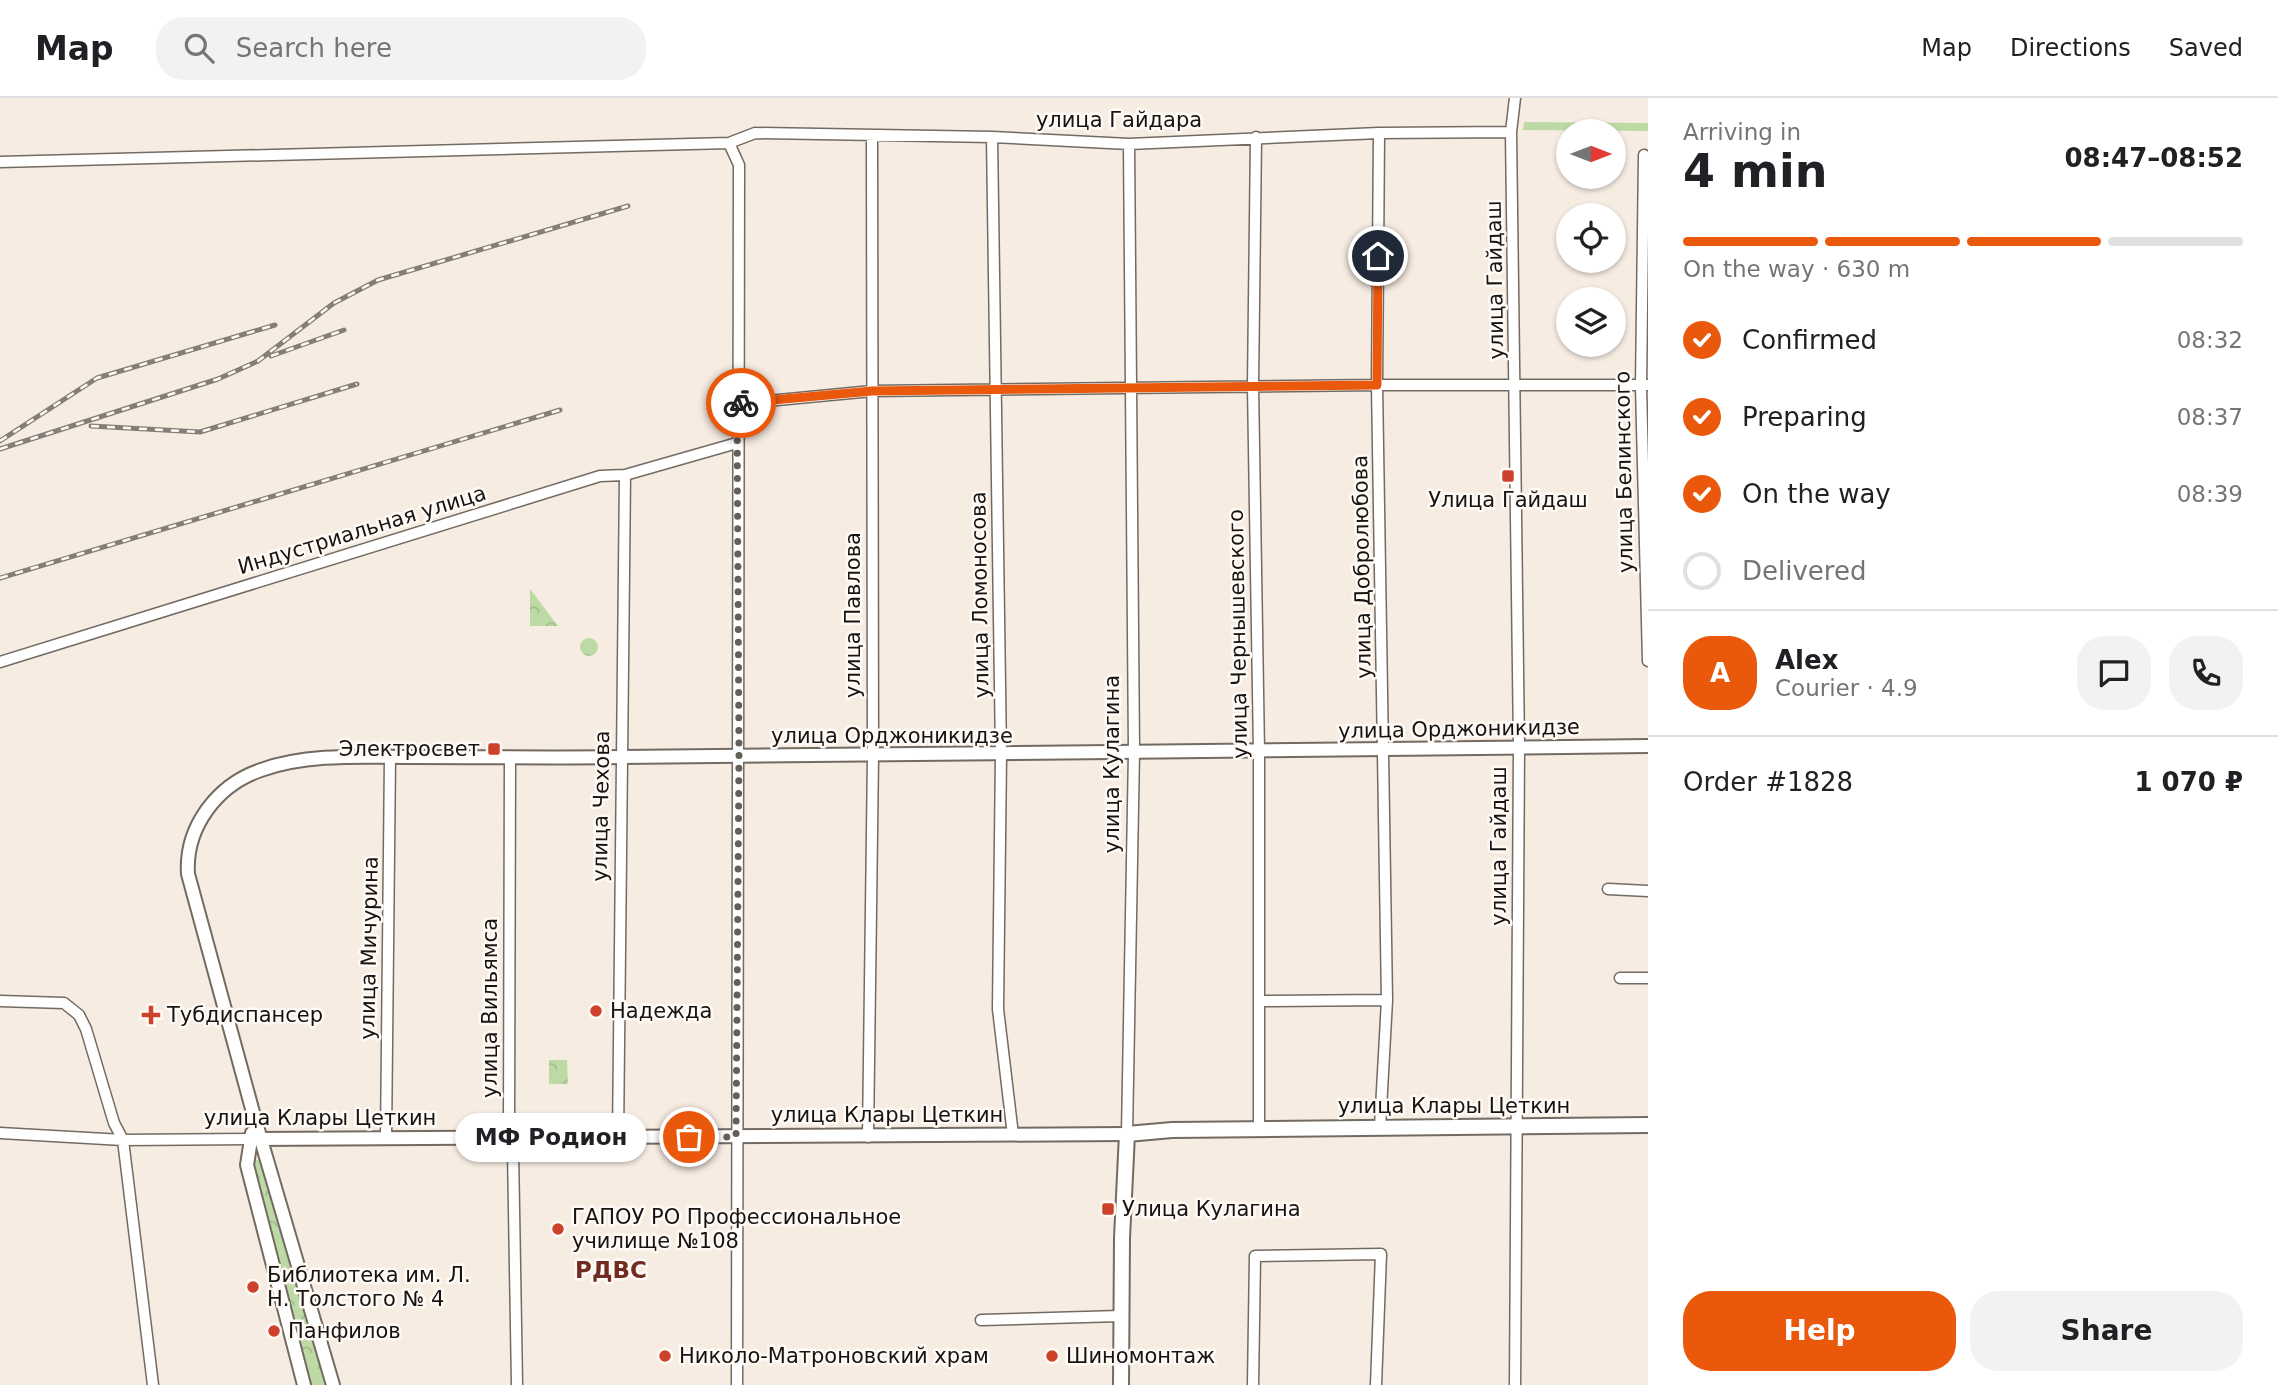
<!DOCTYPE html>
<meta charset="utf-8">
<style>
:root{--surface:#fff;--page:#f2f2f2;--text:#202124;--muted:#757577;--line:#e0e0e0;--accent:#ea580c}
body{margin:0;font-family:"DejaVu Sans",sans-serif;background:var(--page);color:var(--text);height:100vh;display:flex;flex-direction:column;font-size:26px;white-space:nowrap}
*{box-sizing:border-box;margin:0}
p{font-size:23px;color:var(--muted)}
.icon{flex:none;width:38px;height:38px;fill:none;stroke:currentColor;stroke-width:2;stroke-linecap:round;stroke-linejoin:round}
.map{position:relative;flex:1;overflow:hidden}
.details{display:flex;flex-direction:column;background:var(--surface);width:630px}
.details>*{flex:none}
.needle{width:46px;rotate:90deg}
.buttons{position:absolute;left:1556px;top:21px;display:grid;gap:14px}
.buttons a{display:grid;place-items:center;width:70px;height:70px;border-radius:50%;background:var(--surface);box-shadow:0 2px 5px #0004;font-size:35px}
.pin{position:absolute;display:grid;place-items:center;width:60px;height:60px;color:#fff;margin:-30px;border:4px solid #fff;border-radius:50%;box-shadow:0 2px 7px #0007}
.courier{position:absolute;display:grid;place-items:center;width:70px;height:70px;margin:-35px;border:5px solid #ea580c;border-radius:50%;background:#fff;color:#222;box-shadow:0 2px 9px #0007}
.bubble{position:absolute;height:49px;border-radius:24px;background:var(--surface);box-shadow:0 2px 5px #0004;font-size:23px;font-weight:700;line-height:49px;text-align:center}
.summary em{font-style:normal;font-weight:700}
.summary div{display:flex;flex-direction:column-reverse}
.summary{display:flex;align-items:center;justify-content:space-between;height:119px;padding:0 35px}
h1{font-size:46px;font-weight:700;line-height:52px}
.bar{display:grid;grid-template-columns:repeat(4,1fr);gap:10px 7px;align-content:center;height:84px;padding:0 35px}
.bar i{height:9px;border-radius:5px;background:var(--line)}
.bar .current{background:var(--accent)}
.bar p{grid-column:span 4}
.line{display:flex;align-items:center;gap:18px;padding:0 35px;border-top:2px solid var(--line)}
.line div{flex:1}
.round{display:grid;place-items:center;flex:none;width:74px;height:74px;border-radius:28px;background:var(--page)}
ol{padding:0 35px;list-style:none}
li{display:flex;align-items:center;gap:21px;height:77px}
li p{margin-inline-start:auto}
li .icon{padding:7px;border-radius:50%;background:var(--accent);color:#fff;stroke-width:4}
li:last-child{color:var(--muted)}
li i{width:38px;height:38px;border:4px solid var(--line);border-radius:50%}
.cta{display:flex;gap:14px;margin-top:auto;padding:14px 35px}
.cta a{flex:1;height:80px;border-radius:28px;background:var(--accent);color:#fff;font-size:28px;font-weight:700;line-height:80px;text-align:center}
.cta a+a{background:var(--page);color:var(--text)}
header{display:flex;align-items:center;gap:42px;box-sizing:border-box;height:98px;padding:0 35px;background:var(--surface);border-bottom:2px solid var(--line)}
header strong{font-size:33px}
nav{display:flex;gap:38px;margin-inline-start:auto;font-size:24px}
.search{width:490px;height:63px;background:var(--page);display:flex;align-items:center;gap:18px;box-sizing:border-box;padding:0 24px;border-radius:28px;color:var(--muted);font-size:26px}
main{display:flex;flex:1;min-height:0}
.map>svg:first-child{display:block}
.grass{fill:#bedaa4}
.park{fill:url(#park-crowns)}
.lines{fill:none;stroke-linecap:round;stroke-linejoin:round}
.minor-casing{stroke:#736a62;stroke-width:13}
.tertiary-casing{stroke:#736a62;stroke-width:16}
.secondary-casing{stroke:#736a62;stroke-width:18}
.minor{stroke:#fff;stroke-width:10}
.tertiary{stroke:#fff;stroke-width:12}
.secondary{stroke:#fff;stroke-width:14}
.rail-casing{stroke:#857e77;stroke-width:5}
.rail{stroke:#fffaf6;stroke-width:2.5;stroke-dasharray:8;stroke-linecap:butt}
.done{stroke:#655f5a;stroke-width:7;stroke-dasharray:0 12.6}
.route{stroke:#ea580c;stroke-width:9}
.poi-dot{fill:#ce422b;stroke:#fffaf6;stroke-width:2.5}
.labels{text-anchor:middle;stroke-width:5;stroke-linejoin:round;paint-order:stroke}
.street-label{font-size:21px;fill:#161310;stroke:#fffaf6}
.poi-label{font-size:21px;fill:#161310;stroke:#fffaf6;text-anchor:start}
.neighbourhood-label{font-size:23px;font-weight:bold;fill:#702c20;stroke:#fffaf6}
</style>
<header>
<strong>Map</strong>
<div class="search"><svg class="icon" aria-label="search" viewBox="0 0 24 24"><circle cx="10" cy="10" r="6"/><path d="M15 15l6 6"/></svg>Search here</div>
<nav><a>Map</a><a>Directions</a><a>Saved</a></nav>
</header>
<main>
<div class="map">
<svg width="1648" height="1287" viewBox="0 0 1648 1287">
<defs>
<pattern id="park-crowns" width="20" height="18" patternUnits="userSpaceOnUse" patternTransform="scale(1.75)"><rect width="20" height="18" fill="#bedaa4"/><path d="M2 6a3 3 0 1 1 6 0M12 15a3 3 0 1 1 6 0" fill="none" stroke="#a3ba8c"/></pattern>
</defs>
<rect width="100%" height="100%" fill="#f7ece2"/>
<path class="grass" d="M1524 24 1648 25V33L1523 32Z"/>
<path class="park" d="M530 491 558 528H530Z
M580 549a9 9 0 1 1 18 0a9 9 0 1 1-18 0Z
M549 962H567L568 986H549Z
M265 1060 327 1287H310L250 1064Z"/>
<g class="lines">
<g class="minor-casing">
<path id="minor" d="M1379 35 1377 287 1387 902 1380 1029
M992 39 1001 656 998 911 1013 1037
M1256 39 1253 288 1259 654V1031
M729 45 739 67 737 1287
M1644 57 1641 288 1648 563
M0 64 729 45 755 35 992 39 1129 46 1379 35 1511 34
M737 306 872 293 1377 287H1648
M0 564 600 378 625 377 737 345
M510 659 509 1030 513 1052 517 1287
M1608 791 1648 793
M1620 880H1648
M0 903 64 905 79 917 86 931 114 1025 123 1042 153 1287
M1261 903 1387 902
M0 1035 123 1042 251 1041
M1127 1036 1134 654 1129 46
M868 1039 873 658 872 37
M386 1040 390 659
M618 1040 625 377
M981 1222 1120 1218
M1253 1287 1255 1158 1381 1156 1376 1287
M1515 1287 1519 649 1511 34 1515 0"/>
</g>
<g class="tertiary-casing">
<path id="tertiary" d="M252 1035 247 1067 304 1287
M251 1041 1127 1036
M333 1287 254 1018 188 776C185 729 217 687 261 672 308 655 365 659 414 659 483 659 552 660 621 659 963 657 1306 651 1648 648"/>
</g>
<g class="secondary-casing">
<path id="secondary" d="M1121 1287 1122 1140 1127 1036 1172 1032 1648 1027"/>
</g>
<use href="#minor" class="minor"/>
<use href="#tertiary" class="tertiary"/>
<use href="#secondary" class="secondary"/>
<g class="rail-casing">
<path id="rail" d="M271 258 344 232
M91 328 200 334 357 286
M0 343 97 280 275 227
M0 351 218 281 258 263 334 205 378 182 628 108
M0 480 560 312"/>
</g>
<use href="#rail" class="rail"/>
</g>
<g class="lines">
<path class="done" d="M689 1039H736L739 658 737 306 741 305"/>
<path class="route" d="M741 305 872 293 1377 287 1378 158"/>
</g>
<g class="poi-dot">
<rect x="1501" y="371" width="14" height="14" rx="3.5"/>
<rect x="487" y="644" width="14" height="14" rx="3.5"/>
<circle cx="596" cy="913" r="7"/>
<path d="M147.5 906.5h7v7h7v7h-7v7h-7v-7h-7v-7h7z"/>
<rect x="1101" y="1104" width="14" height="14" rx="3.5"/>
<circle cx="558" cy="1131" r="7"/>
<circle cx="253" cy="1189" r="7"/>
<circle cx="274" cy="1233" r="7"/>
<circle cx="665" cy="1258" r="7"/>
<circle cx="1052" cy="1258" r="7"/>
</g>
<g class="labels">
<g class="street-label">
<text x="1119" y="29">улица Гайдара</text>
<text transform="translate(1495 182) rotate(-91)" y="7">улица Гайдаш</text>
<text transform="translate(1624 374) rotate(-91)" y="7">улица Белинского</text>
<text transform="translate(362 432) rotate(-17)" y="7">Индустриальная улица</text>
<text transform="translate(1362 469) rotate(-91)" y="7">улица Добролюбова</text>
<text transform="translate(980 497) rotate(-91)" y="7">улица Ломоносова</text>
<text transform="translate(853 517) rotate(-90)" y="7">улица Павлова</text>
<text transform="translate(1238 536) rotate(-91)" y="7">улица Чернышевского</text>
<text transform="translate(1459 631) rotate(-1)" y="7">улица Орджоникидзе</text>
<text x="892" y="645">улица Орджоникидзе</text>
<text transform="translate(1112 666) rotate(-90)" y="7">улица Кулагина</text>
<text transform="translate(601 708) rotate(-89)" y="7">улица Чехова</text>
<text transform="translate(1499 748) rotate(-90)" y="7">улица Гайдаш</text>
<text transform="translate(369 850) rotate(-89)" y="7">улица Мичурина</text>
<text transform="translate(490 910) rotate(-90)" y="7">улица Вильямса</text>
<text x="1454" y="1015">улица Клары Цеткин</text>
<text x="887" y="1024">улица Клары Цеткин</text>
<text x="320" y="1027">улица Клары Цеткин</text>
</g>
<g class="poi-label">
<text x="1508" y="409" text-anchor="middle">Улица Гайдаш</text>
<text x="480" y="658" text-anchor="end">Электросвет</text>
<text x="610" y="920">Надежда</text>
<text x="167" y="924">Тубдиспансер</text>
<text x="1122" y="1118">Улица Кулагина</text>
<text x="572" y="1126">ГАПОУ РО Профессиональное<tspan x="572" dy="24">училище №108</tspan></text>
<text x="267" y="1184">Библиотека им. Л.<tspan x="267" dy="24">Н. Толстого № 4</tspan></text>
<text x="288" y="1240">Панфилов</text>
<text x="679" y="1265">Николо-Матроновский храм</text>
<text x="1066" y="1265">Шиномонтаж</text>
</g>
<g class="neighbourhood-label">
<text x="611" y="1180">РДВС</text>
</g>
</g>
</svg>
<div class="buttons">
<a><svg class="needle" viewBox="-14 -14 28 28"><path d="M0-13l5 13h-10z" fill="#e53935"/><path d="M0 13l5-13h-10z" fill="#757577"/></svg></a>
<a><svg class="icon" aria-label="locate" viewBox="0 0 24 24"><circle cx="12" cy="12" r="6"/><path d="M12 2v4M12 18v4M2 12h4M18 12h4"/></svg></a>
<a><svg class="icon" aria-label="layers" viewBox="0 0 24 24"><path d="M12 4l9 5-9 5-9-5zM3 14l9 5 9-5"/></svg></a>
</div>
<div class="pin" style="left:689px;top:1039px;background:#ea580c"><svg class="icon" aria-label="bag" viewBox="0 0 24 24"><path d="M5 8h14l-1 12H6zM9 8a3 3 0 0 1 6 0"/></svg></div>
<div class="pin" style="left:1378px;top:158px;background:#1f2937"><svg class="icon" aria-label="home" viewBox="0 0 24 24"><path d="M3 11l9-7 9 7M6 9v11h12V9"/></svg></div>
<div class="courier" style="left:741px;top:305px"><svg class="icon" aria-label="bike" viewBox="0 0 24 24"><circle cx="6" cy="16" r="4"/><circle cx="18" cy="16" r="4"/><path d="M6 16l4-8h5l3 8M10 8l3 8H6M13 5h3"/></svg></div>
<div class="bubble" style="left:455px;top:1015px;width:192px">МФ Родион</div>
</div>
<section class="details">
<div class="summary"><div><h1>4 min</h1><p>Arriving in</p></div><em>08:47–08:52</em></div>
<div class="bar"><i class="current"></i><i class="current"></i><i class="current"></i><i></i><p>On the way · 630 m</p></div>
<ol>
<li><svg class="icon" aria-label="check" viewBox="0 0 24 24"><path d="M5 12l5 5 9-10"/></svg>Confirmed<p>08:32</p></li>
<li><svg class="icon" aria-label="check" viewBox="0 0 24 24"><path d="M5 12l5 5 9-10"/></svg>Preparing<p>08:37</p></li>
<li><svg class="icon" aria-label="check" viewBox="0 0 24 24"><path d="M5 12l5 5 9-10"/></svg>On the way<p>08:39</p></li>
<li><i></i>Delivered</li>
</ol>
<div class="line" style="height:126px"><b class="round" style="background:var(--accent);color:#fff">A</b><div><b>Alex</b><p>Courier · 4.9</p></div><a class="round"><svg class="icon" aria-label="chat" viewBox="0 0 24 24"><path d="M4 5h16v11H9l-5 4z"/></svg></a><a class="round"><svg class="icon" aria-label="phone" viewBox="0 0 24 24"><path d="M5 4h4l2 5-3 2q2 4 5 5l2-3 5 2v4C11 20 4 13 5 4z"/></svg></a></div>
<div class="line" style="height:91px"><div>Order #1828</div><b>1 070 ₽</b></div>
<div class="cta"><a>Help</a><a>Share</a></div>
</section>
</main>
